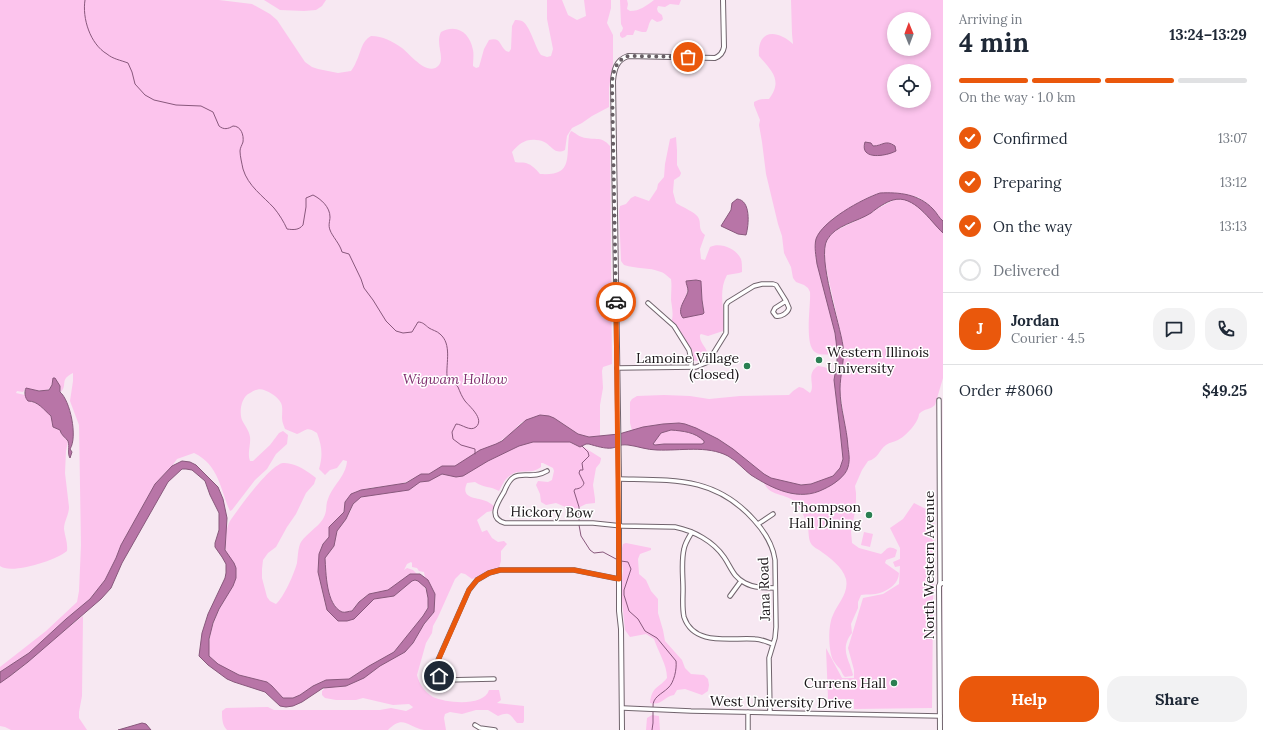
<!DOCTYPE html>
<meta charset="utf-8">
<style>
:root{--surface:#fff;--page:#f2f2f3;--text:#1f2937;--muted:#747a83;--line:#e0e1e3;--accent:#ea580c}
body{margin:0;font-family:Lora,serif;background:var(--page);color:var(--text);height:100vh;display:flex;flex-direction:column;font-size:15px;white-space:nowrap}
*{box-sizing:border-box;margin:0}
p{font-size:13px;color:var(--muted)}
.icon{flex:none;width:22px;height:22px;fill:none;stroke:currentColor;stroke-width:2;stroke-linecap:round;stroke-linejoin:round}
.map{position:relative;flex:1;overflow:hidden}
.details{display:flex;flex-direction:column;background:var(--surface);width:320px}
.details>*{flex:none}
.needle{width:26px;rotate:359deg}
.buttons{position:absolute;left:887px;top:12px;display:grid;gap:8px}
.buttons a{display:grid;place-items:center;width:44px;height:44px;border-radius:50%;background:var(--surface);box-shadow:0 2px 6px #0003;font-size:20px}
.pin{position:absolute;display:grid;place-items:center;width:34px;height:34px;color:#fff;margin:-17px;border:2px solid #fff;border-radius:50%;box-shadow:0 1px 4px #0007}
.courier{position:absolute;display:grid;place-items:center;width:40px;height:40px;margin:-20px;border:3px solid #ea580c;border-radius:50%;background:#fff;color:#222;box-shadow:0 1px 5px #0007}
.head em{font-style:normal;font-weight:700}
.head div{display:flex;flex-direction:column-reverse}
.head{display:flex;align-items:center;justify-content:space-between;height:68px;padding:0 16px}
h1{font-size:26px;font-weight:700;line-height:30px}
.bar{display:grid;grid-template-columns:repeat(4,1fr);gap:6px 4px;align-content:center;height:48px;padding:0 16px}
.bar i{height:5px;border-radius:3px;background:var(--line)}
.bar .selected{background:var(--accent)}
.bar p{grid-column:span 4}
.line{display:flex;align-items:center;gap:10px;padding:0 16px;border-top:1px solid var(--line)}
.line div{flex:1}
.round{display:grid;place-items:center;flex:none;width:42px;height:42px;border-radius:16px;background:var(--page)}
ol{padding:0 16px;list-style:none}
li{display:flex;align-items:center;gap:12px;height:44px}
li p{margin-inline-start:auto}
li .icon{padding:4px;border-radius:50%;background:var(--accent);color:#fff;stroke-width:4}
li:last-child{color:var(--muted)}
li i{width:22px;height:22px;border:2px solid var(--line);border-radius:50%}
.button{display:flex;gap:8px;margin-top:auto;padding:8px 16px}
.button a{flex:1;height:46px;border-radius:16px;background:var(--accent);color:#fff;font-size:16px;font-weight:700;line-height:46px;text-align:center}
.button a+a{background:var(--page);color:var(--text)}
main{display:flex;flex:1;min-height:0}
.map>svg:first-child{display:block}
.green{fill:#fcc4ed;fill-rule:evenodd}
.water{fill:#b875a7;stroke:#88587c;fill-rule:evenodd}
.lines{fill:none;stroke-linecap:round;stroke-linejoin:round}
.stream{stroke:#88587c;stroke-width:1}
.minor-casing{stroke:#71646d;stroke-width:5.5}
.tertiary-casing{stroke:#71646d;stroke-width:6}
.minor{stroke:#fff;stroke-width:3.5}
.tertiary{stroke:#fff;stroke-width:4}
.done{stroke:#675e64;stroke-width:4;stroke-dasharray:0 7.2}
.route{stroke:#ea580c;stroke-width:5}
.poi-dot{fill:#2a7f52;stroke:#fff;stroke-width:1.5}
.labels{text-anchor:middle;stroke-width:3;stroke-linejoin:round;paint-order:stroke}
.poi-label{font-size:14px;fill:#191417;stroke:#fff;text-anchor:end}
.park-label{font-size:14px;font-style:italic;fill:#813070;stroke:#fff}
.street-label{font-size:14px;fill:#191417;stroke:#fff}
</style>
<main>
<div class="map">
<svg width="943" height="730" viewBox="0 0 943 730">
<rect width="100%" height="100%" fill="#f7e8f2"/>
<path class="green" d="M0 0H219L252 4 270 14 277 20 305 62 312 67 318 69 338 73 351 71C353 68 355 65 356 62 361 53 361 41 371 36 383 36 392 41 402 48 410 54 428 78 439 65 445 57 435 44 441 32 458 23 470 34 473 50 474 55 473 61 473 66L476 68 479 67 484 49 489 40C501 37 499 45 506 51L509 52 511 49 512 26 515 20C517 20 520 20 522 21 530 25 535 47 541 55L547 57 551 56 553 49 547 19V0H562L568 15 577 20 586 16 584 0H611V8L607 23 613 35V63L609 88V107L592 116 582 123 572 128 567 136 565 150C556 155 552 147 546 143 543 141 540 140 536 140 525 139 519 144 512 152L515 162C519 163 522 162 526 163 532 165 536 169 540 174 573 176 566 159 569 135L571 131C576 133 578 136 582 137 593 141 601 135 610 146L612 364 603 367 602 371 603 388 600 405V436L589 437 578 434 554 418 522 422 510 434 499 442 540 436 541 442H570L580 447 582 446 601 458V459L600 463 596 468 593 485 595 499V503L586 504 578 508 570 509 556 503 546 505 541 502 540 494 536 485 538 481 548 482 552 480 554 471 553 468 543 463H541V467C532 475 520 468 511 475 505 478 502 486 499 491 490 486 484 488 475 482L467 483C460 499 476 497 486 501 489 502 491 504 494 506L492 511 487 512 477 520 482 532 487 530 492 538 498 542 504 541 507 544 501 551V561L498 571 481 575 472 579 465 574 461 573 455 579 438 617 433 626 432 633 426 643 417 675C419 684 425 692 433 697 446 703 484 707 489 690H499L501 700 497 703 524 706V721L523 723H517C510 715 510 711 498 716L488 710H476L462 714 450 712 445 714 444 718 446 730C440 730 431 730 424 730 408 727 403 714 388 730H227C222 725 222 718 222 711L226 708 268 707 274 710H380L391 708 406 711 412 708 413 707 409 704 393 705 363 698 356 700H336L325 698 322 695V691L326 687H338L346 686 364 678 380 666 405 652 413 643 424 624 434 612 428 580 425 578 424 572 419 571 417 568 412 567V563L411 562 407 564 404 570 407 568 413 570 417 574C404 575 400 583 389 590 385 592 379 592 374 593 365 594 357 604 352 611 349 611 345 613 342 612 326 605 326 573 325 558L334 546 337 531 346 519 351 510 352 505 357 499 366 495 409 490 413 478C398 490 365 483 351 495 344 500 346 504 344 511 342 517 333 523 329 527V537L323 544 318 572 327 610 354 619 374 599 394 596 412 581 415 580C429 584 430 602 426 613L394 652 369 666 349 679 326 680 313 686 300 695 293 698H283L267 682 239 675 218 664 209 656C207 630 219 607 233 586 230 569 223 550 226 532 227 529 228 524 230 521 238 509 270 465 283 463 294 462 308 471 316 478L314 484 306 493 296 514 287 527 276 547 268 553 263 560 262 569V578L267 597 270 601 276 604C284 597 294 574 297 563 298 556 298 547 301 542 307 533 317 528 323 519 328 510 325 506 328 499 333 485 346 476 347 461L343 460 337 468 330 470 325 475 319 469C323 456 322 446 317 433 306 426 307 430 297 434L285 429C284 426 282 422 282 418 282 413 283 407 281 403 278 397 270 392 264 390 260 388 254 390 250 393 241 397 239 412 242 420 245 426 249 430 250 437 251 445 247 453 250 461H253L270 445 279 433 283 431 288 435 287 444 276 454 267 469 255 480 232 510 230 511C220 489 219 465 194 453L177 459 172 466 155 484 121 545 116 558 105 580 90 599 66 619 29 653 0 672V667L46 631 77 602 79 591 81 545 79 425 70 401 73 381V373C59 380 68 384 61 392L60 386 55 378 53 379C51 396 39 390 26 388L23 392 17 391 16 393 25 395 30 402C36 401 50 412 51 417 52 420 52 424 53 427L60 430 61 433 68 442 66 451 65 473 69 507C69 515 64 521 64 529 65 537 68 543 67 551 57 560 11 575 0 566Z
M264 0H326L322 6 316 10 304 11 280 10Z
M620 0H627L628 4 627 9 630 11C640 11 646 6 654 0H681L679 5 670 4 665 7 658 6 657 9 658 12 662 15 663 19 661 21 657 22 652 19C648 23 649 28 646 32H642L635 30 633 35H627L625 37 622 38 620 36V33L622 31 623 28 621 24Z
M791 0H943V221L928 204 918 197 893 193H880L869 197 833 218 815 254 835 333 837 354C830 354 820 356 815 352 804 345 811 305 810 292L808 288 804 285 796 282 793 278 791 267 784 253 782 236 778 224 766 174 762 142 759 125 760 120 754 105V102C759 99 764 99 769 99 783 80 772 71 759 56 757 29 777 29 793 44L792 34ZM894 19H924V49H894ZM894 71H924V101H894Z
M676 137 677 150V165L681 173 680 176 674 180 673 192 676 203C682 207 695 212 698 217 702 223 697 229 705 235L700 249 701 259 705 260 710 247C720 242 736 248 741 259 742 262 742 267 742 272L739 273 727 275C717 293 726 313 723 331L708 336 701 334 700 335C699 343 708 348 708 356L698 361 691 360V354L671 323C674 315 672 308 671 300 671 293 672 286 671 279 668 277 665 273 661 272 649 267 636 269 624 265L621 261 619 211 620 206 626 204 631 198 635 196 649 201 657 189 658 184 664 177 665 164 670 139ZM689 280 701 281 702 300 704 310 703 314 683 317 681 307C687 300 687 289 689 280Z
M894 200C898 200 903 199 907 200 920 205 933 224 943 233V378L935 405C930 410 925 408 919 414 919 422 905 437 898 440 894 442 890 442 886 445 879 450 878 459 868 461L862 470 855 486 856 493V507L851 531 852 543 859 548 881 554C887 550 887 544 897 550L895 557 886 560 885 563 899 573C899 583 889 590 880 593 874 595 867 594 861 595L858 602V608L851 624 852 633C843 644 845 653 850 665 851 669 852 671 853 675L852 676 845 677C842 674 842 672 840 669 837 666 835 663 833 660 828 649 828 625 833 615 838 603 849 593 846 579 842 566 830 558 819 550 817 549 814 547 812 545 808 540 809 533 808 528 806 519 800 507 794 501 784 493 768 496 764 482 780 491 797 499 815 492 820 490 843 467 849 461L847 440 840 389 844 348 825 263V246L827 240 833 232 866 216 877 209Z
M818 366 824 367 835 371 834 380 840 430 843 459 840 468 833 476 811 484 797 485 771 478 764 474 733 449 718 439 685 424 679 423 663 424 643 427 632 431 630 423V402L632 399 637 396 664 395 690 396 709 399 740 396 789 395 793 391 799 387 803 388 810 393C816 385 805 374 818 366Z
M671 430C683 431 695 432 704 441V443L702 444H664L655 445 653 444 661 433Z
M914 503 934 513 932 708 854 709V699H828L826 648 842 678H854V670L848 648 863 598 883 594 899 584 900 566 895 567 893 562 900 559V548L890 528 903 519Z
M864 532 873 534 870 547 861 545Z
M626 543 651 548V550L640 554 638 559 639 574 646 580 651 591 658 599V613L663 630 665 641 682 660 685 668 691 674 704 675 708 679 709 685 708 691 702 695 685 689 677 690 674 695C663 697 662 706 650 703 652 686 658 689 667 678 667 664 658 652 654 639L646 634 630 637 625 630 622 601 621 584 623 571 621 552 623 544Z
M83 616 82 696 79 712V718L87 730H11L5 727 0 726V683C30 664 54 637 83 616Z
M652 715 659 716 660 730H646L647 718Z"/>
<path class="water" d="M865 142 871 143 873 146C883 146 885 139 895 146L896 151C887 156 859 161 865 142Z
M880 193C899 192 919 194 933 209 937 213 939 218 943 221V233C930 221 914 194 893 200 886 202 877 208 871 213 857 222 835 225 827 240 817 258 840 324 843 346 845 360 840 375 840 389 840 408 847 428 848 447 849 454 850 460 848 467 846 476 833 485 824 489 799 502 773 489 751 475 743 469 737 461 728 456 707 445 680 451 657 450 647 450 637 446 628 445 619 444 618 447 612 448 605 449 596 446 589 444H586L580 447 570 442H533L519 446 488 461 463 476 456 477 442 474 429 481 420 482 409 490 361 497 353 504 346 519 337 531 334 546 325 558C326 573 326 605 342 612 345 613 349 611 352 611L359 602 369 594 388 590 410 574H420L428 580 435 594 434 612 424 624 413 643 405 652 380 666 364 678 346 686 323 688 302 702 293 706 286 707 280 706 265 692 234 682 227 679 208 665 199 656 202 633 208 614 225 578 226 573V564L222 557 215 547V543L219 530V513L210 495 205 481 192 470 186 469H182L168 482 122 563 111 588 101 599 28 662 10 676 0 683V672L29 653 66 619 90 599 105 580 116 558 121 545 155 484 172 466 182 461 190 462 196 465 218 487 223 499 227 518 225 550 234 563 236 568V578L233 586 219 609 213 623 209 639V656L218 664 239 675 267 682 272 686 283 698H293L300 695 313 686 326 680 349 679 369 666 394 652 423 616 428 608V598L426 588 418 581 415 580 412 581 394 596 374 599 354 619 347 621H338L327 610 318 572 319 554 323 544 329 537V527L344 512 345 502 351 494 361 490 406 483 421 474H429L442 466H455L480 450 496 444 502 441 526 420 540 415 549 416 554 418 578 434 589 437 619 434 643 427 663 424 679 423 685 424 696 428 718 439 733 449 764 474 771 478 801 485 811 484 833 476 840 468 843 459 840 430 834 380 837 362V349L835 333 817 264C816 256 814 247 816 239 822 221 862 199 880 193ZM671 430C683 431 695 432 704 441V443L702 444H664L655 445 653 444 661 433Z
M737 199C751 200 749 225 746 235L738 234 721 226 731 210 732 203Z
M696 280 701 281V282L702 300 704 313 703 314 683 318C676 309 686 300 688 291 688 287 686 284 686 281Z
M53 378H55L60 386V392C70 400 78 437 70 449L72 452 70 458C67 453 70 447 68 441 65 437 61 435 60 430L53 427 51 416C44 410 38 401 28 401 25 398 24 392 26 388L39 391 49 390 52 385Z
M142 723 146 724 151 730H118Z"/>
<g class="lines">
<path class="stream" d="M85 0C82 18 90 44 107 54 113 59 120 60 128 63L132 72 135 84 145 95 154 100 176 105 201 106 213 112 219 126C224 130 228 129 233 126 241 126 244 135 243 142 242 145 240 148 240 151 240 156 242 164 243 169 248 186 263 196 274 208 279 214 284 222 287 229 294 230 299 230 303 225L306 207V198L313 195C321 199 330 207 330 217 330 221 328 225 330 230 332 236 340 244 342 252L349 254 361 279 364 288 373 300 386 321 396 331 403 333 412 332 418 322C423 322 425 325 429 328 432 330 437 331 440 334 452 344 446 363 447 376 450 380 455 383 458 387 460 392 462 397 465 401 469 406 485 419 476 427 470 432 462 424 456 424L452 432 453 439 461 445 475 449V454
M579 520V507L574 491 575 489C579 489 583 487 584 483L579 473 580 470H583L582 463 589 456 588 452 582 446
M579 525 581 536 590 550 594 553 603 552 616 559
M621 561 628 562 631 569 624 590V595L629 611 638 619 645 631 657 638 676 661C677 669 674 683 668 688 662 694 652 697 653 707
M652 730 653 723V712"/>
<g class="minor-casing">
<path id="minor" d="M786 301 789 308C788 313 781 317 776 316L773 312 775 308Z
M648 303 674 326 689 350 691 359V367
M617 368 696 367 708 362 726 333V305L728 302 754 286 762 284H773L776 285 786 301
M939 400 940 584
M547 471C534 479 523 472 514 477 509 480 506 487 504 492 498 502 487 518 505 523H593L622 526 675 527C694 531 713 541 724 557 731 567 733 577 745 583 754 588 765 588 775 588
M619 479C672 480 715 476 754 520 764 531 773 545 775 560L776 627 775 638 769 658 770 712
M758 524 773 514
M692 532C689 537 685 543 684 549 681 561 683 576 683 589 683 598 682 608 684 617 694 647 732 637 755 639 761 639 767 642 773 644
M730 596 741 581
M494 679 445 680C436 676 435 669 438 660L469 590 477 580 489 573 500 570H574L619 579
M623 708 691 711 940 716
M748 712V730
M475 725 480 728 495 730"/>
</g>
<g class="tertiary-casing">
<path id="tertiary" d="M622 730 621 629 619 611V479L613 81C614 70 616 60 628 56L715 58C720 56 723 53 724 47L723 0
M940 730 939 586 940 584 943 583"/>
</g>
<use href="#minor" class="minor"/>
<use href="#tertiary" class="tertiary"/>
</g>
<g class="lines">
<path class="done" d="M616 302 612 81C614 70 616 60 628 56L688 57"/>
<path class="route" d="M439 676 436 670 437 663 469 590 477 580 489 573 500 570H574L619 579 618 479 616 302"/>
</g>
<g class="poi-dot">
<circle cx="819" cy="360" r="4"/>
<circle cx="747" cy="366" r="4"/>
<circle cx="869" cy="515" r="4"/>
<circle cx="894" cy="683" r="4"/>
</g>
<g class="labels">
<g class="poi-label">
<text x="827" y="357" text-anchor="start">Western Illinois<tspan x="827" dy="16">University</tspan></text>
<text x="739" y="363">Lamoine Village<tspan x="739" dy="16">(closed)</tspan></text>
<text x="861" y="512">Thompson<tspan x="861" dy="16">Hall Dining</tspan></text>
<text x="886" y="688">Currens Hall</text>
</g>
<g class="park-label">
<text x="455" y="384">Wigwam Hollow</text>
</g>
<g class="street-label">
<text transform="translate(552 512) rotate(1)" y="5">Hickory Bow</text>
<text transform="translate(929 565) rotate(-90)" y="5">North Western Avenue</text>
<text transform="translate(764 589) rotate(-92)" y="5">Jana Road</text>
<text transform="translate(781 702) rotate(1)" y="5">West University Drive</text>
</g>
</g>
</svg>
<div class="buttons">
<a><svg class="needle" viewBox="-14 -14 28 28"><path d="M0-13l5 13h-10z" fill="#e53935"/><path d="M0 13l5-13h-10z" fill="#747a83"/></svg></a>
<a><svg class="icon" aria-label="locate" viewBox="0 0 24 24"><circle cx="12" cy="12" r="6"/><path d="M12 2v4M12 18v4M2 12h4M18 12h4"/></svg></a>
</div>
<div class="pin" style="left:688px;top:57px;background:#ea580c"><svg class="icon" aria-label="bag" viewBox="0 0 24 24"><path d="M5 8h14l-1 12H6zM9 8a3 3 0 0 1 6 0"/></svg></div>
<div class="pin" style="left:439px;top:676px;background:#1f2937"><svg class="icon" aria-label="home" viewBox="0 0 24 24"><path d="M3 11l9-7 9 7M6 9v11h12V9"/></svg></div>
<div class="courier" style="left:616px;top:302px"><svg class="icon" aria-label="car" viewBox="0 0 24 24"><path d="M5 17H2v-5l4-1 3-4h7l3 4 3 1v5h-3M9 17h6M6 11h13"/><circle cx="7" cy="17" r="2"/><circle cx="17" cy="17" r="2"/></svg></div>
</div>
<section class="details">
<div class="head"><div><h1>4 min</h1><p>Arriving in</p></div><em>13:24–13:29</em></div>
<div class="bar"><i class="selected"></i><i class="selected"></i><i class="selected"></i><i></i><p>On the way · 1.0 km</p></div>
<ol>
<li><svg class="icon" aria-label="check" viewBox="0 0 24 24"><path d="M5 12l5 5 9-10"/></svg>Confirmed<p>13:07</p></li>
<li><svg class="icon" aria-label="check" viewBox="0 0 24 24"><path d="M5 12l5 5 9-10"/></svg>Preparing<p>13:12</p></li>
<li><svg class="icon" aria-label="check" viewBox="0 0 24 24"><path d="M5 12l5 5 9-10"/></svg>On the way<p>13:13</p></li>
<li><i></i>Delivered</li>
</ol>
<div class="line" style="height:72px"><b class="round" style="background:var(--accent);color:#fff">J</b><div><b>Jordan</b><p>Courier · 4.5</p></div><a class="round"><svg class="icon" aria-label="chat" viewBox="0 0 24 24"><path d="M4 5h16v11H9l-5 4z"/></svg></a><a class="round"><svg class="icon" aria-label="phone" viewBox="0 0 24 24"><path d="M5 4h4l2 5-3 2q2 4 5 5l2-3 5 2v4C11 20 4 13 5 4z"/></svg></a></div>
<div class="line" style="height:52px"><div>Order #8060</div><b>$49.25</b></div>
<div class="button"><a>Help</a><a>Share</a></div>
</section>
</main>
